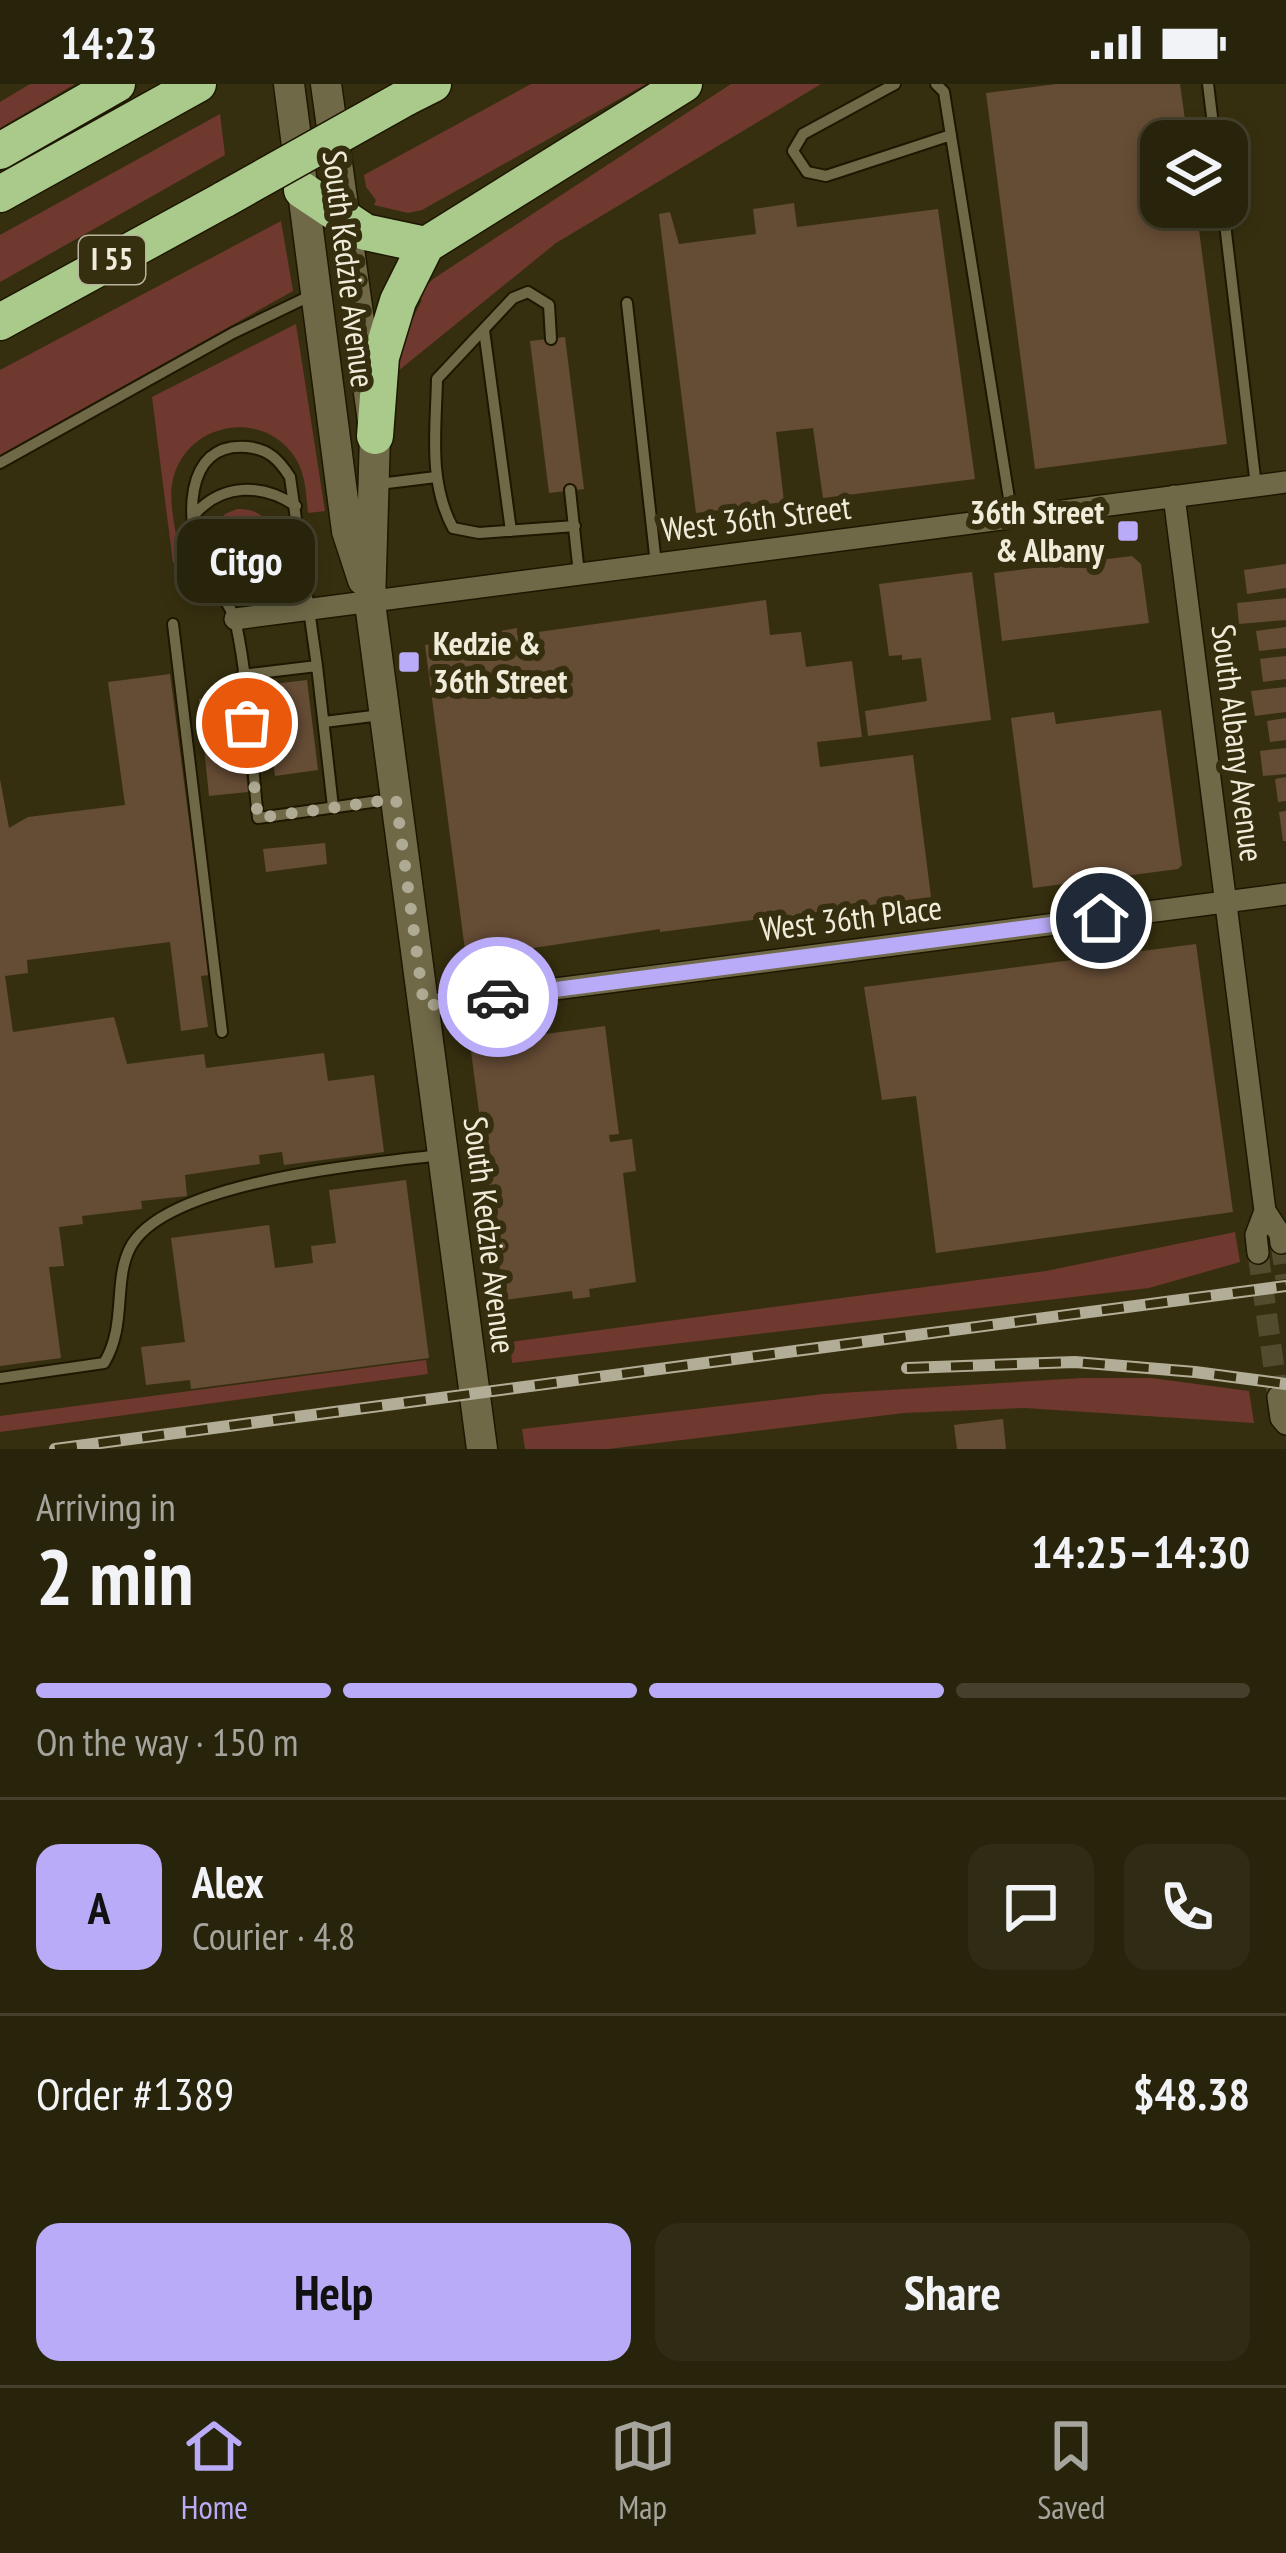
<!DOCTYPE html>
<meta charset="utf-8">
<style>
:root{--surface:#28230b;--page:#302b14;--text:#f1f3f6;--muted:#a5a49d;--line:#44402c;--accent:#b9abf7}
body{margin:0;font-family:"PT Sans Narrow",sans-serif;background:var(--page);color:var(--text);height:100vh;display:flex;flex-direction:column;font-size:45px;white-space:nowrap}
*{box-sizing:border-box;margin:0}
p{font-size:39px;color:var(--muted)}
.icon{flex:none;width:66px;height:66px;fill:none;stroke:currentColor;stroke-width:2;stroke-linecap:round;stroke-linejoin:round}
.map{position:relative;height:1365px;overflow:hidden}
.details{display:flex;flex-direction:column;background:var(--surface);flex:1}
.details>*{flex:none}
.tools{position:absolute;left:1140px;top:36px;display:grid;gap:24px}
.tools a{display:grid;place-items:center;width:108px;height:108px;border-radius:24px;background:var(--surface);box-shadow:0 6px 18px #0003,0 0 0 3px var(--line);font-size:60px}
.pin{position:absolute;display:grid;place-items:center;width:102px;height:102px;color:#fff;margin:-51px;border:6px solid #fff;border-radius:50%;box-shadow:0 3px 12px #0007}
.courier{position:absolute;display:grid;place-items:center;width:120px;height:120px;margin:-60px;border:9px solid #b9abf7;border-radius:50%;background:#fff;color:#222;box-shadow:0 3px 15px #0007}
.bubble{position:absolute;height:84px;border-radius:24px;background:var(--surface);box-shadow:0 6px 18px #0003,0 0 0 3px var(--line);font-size:39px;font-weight:800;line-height:84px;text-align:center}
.overview em{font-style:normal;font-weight:800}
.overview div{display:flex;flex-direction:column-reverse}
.overview{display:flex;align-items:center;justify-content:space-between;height:204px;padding:0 36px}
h1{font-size:78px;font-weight:800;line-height:90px}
.bar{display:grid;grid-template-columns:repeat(4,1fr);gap:18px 12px;align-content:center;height:144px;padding:0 36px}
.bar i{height:15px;border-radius:9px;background:var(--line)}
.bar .active{background:var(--accent)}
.bar p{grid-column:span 4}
.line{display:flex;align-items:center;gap:30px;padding:0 36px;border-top:3px solid var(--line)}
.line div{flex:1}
.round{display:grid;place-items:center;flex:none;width:126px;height:126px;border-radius:24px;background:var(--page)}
.button{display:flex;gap:24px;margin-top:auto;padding:24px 36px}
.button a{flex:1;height:138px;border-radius:24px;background:var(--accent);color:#111;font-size:48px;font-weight:800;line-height:138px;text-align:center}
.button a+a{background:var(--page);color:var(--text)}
.status{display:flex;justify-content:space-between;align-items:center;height:84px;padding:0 60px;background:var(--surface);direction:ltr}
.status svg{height:33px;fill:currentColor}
.tab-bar{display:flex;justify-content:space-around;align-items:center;height:168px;border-top:3px solid var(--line);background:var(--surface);font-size:33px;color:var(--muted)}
.tab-bar a{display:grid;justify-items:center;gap:6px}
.tab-bar .active{color:var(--accent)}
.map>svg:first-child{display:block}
.green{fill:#70392f}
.building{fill:#654c35}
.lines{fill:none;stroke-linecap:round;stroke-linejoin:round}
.minor-tunnel{stroke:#524b2d;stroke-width:21;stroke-dasharray:21 10;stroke-linecap:butt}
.service-casing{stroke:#1d1700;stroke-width:14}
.minor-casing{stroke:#1d1700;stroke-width:24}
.secondary-casing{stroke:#1d1700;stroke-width:33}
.motorway-casing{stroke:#1d1700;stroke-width:39}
.path{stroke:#7b755a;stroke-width:4.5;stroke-dasharray:6 6;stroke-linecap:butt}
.service{stroke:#706948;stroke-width:10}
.minor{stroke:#706948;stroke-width:21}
.secondary{stroke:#706948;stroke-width:30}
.motorway{stroke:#a9ca8a;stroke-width:36}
.rail-casing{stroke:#b2ad96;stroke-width:12}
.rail{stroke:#362f0f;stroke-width:8;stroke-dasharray:22;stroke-linecap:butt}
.motorway-bridge-casing{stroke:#1d1700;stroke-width:39;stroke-linecap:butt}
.motorway-bridge{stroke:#a9ca8a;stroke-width:36}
.done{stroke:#afaa93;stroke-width:12;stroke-dasharray:0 21.6}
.route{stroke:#b9abf7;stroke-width:15}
.poi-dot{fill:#b9abf7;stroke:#362f0f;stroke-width:4.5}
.labels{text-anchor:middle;stroke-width:12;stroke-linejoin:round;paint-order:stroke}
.shield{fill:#362f0f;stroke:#b8b39d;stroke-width:3}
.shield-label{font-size:30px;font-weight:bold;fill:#f0ecda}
.street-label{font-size:33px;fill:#f0ecda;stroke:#362f0f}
.poi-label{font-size:33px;font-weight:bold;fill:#f0ecda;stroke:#362f0f;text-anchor:end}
</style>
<div class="status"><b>14:23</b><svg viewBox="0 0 49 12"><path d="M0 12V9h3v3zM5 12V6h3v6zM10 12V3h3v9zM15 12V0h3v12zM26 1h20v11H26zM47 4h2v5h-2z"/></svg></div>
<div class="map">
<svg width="1286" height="1365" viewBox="0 0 1286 1365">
<rect width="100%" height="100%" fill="#362f0f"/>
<path class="green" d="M30 0H75L0 44V18Z
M531 0H646L422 126 408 129 374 121 376 116 366 103 364 91Z
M731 0H821L556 159 398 287 405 250 422 216 417 212 433 195Z
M220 30 225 71 0 198V151Z
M281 137 293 207 0 371V286Z
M296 240 325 427 308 429C306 410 306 392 296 375 265 324 187 337 173 395 167 420 178 453 181 479H173L152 313Z
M237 425C278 423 276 466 281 497L263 500 238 461 234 462 223 454 217 443 225 430Z
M1235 1148 1240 1178 1149 1204 512 1279 510 1258 1046 1187Z
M426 1276 428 1290 0 1348V1332Z
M1082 1294H1151L1249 1307 1254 1339 1025 1324 904 1329 608 1365H525L522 1345 824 1310Z"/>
<path class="building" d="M1056 0H1180L1188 57H1161V123H1196L1227 360 1035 385 986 9Z
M794 119 797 143 938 125 975 395 823 414 813 344 776 348 784 418 696 429 659 130 670 128 679 160 756 150 753 125Z
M565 253 584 405 549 409 530 257Z
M242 468 257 489 241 501 225 480Z
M1132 472 1141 480 1149 539 1002 557 994 489Z
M1286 480V504L1247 510 1244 486Z
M972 488 991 636 868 652 865 627 927 617 921 574 902 576V571L889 572 879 500Z
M1286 514V536L1239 540 1237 519Z
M766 516 770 551 801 548 806 583 852 577 862 653 817 658 820 683 913 671 931 813 809 829V834L785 837 784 832 660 848V845L466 874 425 561 517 544V551Z
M1286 543V564L1259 567 1256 547Z
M1286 572V595L1263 598 1260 575Z
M170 590 209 891 201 892 208 943 181 947 170 858 27 876 28 889 5 892 13 948 114 933 127 980 204 970 206 984 324 969 328 997 374 991 384 1068 284 1081 282 1068 259 1071 260 1080 185 1091 187 1112 141 1117 142 1125 82 1132 83 1140 59 1143 64 1182 49 1183 61 1274 0 1282V695L9 744 28 733 125 721 108 598Z
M307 596 318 686 275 692 264 601Z
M1286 603V628L1255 632 1251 607Z
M238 611 248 708 209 712 199 615Z
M1161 626 1182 781 1178 785 1033 804 1011 634 1054 628 1056 640Z
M1286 634V656L1270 658 1267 637Z
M1286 664V690L1263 692 1260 667Z
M1286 693V717L1278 718 1275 695Z
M1286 727V757H1283L1279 728Z
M325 759 327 780 266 788 263 765Z
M1196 860 1233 1128 936 1169 916 1012 882 1016 864 903Z
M605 942 619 1050 609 1051 610 1058 632 1055 636 1087 623 1089 636 1198 589 1205 590 1213 573 1215 572 1207 504 1216 470 960Z
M406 1096 429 1274 191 1305 190 1296 146 1301 141 1263 185 1258 171 1154 269 1141 275 1184 313 1179 311 1162 336 1159 329 1106Z
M1003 1335 1006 1365H957L954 1341Z"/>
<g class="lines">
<path class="minor-tunnel" d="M1281 1159 1286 1195
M1258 1169 1278 1313"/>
<g class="service-casing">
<path id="service" d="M895 0 803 50 793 67 807 88 826 92 951 51
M936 0 944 8 1012 433
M1208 0 1215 57
M1223 123 1256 402
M627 219 656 480
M484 246 511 447
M551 255 549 221 528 208 513 214 437 295C436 346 428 398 453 444L479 449 575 442
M0 379 233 249 314 210
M379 400 436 393
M570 406 579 490
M194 431C222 399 262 399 296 422
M173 540 222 948
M317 582 290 393C279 376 269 365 247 363 182 357 185 441 204 484 213 503 232 520 236 540 249 599 251 672 258 734L393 715
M242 591 317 582 333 723
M324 638 381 631
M0 1294 104 1279C127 1242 113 1197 130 1164 164 1097 368 1080 440 1071"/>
</g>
<g class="minor-casing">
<path id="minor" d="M1174 412 1265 1127 1280 1150 1281 1159
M235 535 1286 398
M424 922 1286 810
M1258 1169 1256 1151 1265 1127
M1278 1313 1281 1334 1286 1340"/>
</g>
<g class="secondary-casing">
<path id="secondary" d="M289 0 347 447 363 496
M326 0 375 352 370 519 482 1365"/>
</g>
<g class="motorway-casing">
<path id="motorway" d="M405 14 433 0
M0 67 117 0
M302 106 365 148 426 161
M0 110 198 0
M0 238 225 115
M375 352 381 273 398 217 426 161 684 0"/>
</g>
<path class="path" d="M673 446 697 443"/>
<use href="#service" class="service"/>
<use href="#minor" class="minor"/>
<use href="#secondary" class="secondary"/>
<use href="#motorway" class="motorway"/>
<g class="rail-casing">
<path id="rail" d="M907 1284 1075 1278 1195 1288 1286 1300
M55 1365 1286 1202"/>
</g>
<use href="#rail" class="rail"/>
<g class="motorway-bridge-casing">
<path id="motorway-bridge" d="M225 115 405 14"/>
</g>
<use href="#motorway-bridge" class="motorway-bridge"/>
</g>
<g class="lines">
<path class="done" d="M247 639 258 734 396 715 424 922 498 913"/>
<path class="route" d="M498 913 1101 834"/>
</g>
<g class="poi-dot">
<rect x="1116" y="435" width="24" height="24" rx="6"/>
<rect x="397" y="566" width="24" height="24" rx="6"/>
</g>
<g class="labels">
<rect class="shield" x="79" y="152" width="66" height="48" rx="9"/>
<g class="shield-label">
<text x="112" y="186">I 55</text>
</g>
<g class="street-label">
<text transform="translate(349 185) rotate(83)" y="12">South Kedzie Avenue</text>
<text transform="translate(756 434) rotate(-7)" y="12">West 36th Street</text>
<text transform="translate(1238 659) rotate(83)" y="12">South Albany Avenue</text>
<text transform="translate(851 834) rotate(-7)" y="12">West 36th Place</text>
<text transform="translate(490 1151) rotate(83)" y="12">South Kedzie Avenue</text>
</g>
<g class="poi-label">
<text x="1104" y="440">36th Street<tspan x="1104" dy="38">&amp; Albany</tspan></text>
<text x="433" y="571" text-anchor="start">Kedzie &amp;<tspan x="433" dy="38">36th Street</tspan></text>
</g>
</g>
</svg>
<div class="tools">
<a><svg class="icon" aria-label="layers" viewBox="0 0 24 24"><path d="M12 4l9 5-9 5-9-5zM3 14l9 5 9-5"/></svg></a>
</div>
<div class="pin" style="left:247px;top:639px;background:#ea580c"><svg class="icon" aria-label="bag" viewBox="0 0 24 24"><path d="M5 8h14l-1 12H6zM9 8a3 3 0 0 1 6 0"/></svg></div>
<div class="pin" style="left:1101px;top:834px;background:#1f2937"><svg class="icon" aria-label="home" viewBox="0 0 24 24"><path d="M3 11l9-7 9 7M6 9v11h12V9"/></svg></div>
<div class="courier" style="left:498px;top:913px"><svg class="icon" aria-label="car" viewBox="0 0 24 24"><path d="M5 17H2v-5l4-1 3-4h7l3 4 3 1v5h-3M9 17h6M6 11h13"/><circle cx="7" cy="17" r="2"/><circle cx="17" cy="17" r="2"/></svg></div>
<div class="bubble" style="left:177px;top:435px;width:138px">Citgo</div>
</div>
<section class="details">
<div class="overview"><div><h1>2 min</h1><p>Arriving in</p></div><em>14:25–14:30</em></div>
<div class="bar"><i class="active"></i><i class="active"></i><i class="active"></i><i></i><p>On the way · 150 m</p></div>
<div class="line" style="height:216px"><b class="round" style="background:var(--accent);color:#111">A</b><div><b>Alex</b><p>Courier · 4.8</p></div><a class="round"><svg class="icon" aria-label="chat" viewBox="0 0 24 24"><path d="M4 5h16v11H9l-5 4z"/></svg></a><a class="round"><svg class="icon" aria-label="phone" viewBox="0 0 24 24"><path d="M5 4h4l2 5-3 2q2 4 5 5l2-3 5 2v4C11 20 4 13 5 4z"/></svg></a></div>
<div class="line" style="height:156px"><div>Order #1389</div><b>$48.38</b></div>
<div class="button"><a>Help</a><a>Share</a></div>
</section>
<nav class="tab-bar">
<a class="active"><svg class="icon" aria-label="home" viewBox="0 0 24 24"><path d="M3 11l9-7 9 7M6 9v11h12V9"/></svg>Home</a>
<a><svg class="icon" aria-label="map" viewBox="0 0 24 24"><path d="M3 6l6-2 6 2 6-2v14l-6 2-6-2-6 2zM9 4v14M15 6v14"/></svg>Map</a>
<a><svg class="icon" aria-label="saved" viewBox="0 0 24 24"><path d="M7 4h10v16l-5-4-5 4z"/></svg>Saved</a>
</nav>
